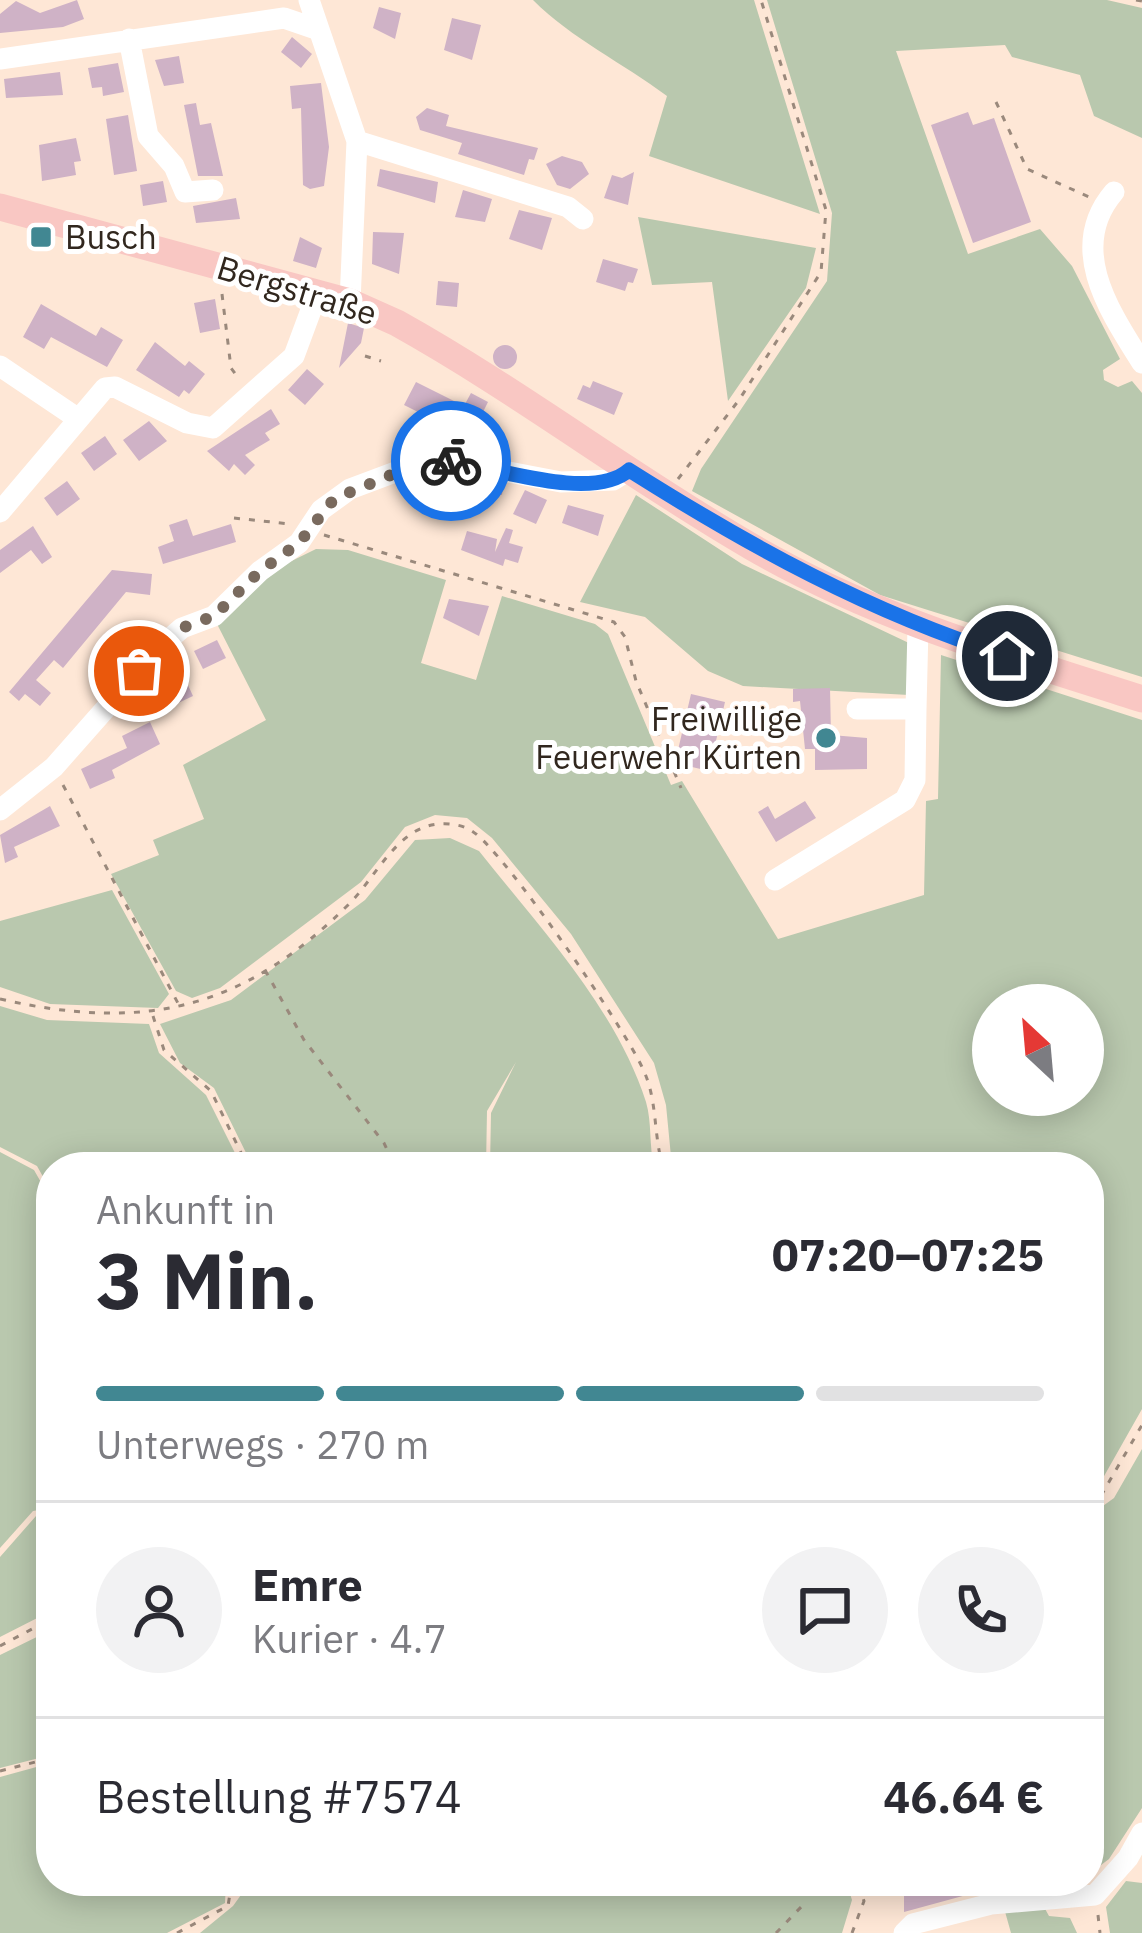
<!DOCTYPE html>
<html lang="de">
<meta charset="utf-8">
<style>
:root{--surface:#fff;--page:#f2f2f3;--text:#2b2b33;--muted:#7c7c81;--line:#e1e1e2;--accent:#418792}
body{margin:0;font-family:"IBM Plex Sans",sans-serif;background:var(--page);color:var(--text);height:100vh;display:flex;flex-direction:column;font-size:45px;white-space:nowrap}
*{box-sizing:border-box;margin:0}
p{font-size:39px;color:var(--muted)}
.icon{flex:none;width:66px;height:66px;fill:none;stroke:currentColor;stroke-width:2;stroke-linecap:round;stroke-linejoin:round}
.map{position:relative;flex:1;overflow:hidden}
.drawer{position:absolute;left:36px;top:1152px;width:1068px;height:744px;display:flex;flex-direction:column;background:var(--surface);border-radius:48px;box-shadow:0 6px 30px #0003}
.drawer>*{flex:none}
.needle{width:78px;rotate:334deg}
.controls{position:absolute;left:972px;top:984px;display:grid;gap:24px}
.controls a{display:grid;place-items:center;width:132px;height:132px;border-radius:50%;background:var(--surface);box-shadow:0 6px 30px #0003;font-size:60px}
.pin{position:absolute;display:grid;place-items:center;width:102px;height:102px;color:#fff;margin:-51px;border:6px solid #fff;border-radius:50%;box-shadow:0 3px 12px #0007}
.courier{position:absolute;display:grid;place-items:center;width:120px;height:120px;margin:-60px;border:9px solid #1a73e8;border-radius:50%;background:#fff;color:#222;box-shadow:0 3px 15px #0007}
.head em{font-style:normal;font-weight:800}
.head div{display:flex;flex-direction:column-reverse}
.head{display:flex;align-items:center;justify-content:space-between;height:204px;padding:0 60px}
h1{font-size:78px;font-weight:800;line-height:90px}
.bar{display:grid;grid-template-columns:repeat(4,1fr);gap:18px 12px;align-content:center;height:144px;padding:0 60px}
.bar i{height:15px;border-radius:9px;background:var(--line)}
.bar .selected{background:var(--accent)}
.bar p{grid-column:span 4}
.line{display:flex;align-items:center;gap:30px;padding:0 60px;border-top:3px solid var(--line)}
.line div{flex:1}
.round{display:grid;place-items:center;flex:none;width:126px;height:126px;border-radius:63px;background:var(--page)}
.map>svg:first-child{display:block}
.green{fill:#b9c8ae;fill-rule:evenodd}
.building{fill:#cfb2c6}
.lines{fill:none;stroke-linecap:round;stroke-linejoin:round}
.path{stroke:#9a897c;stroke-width:3;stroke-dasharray:6 9;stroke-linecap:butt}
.minor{stroke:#fff;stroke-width:21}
.major{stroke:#f9c7c3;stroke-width:27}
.done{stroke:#796a5e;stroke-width:12;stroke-dasharray:0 21.6}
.route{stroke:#1a73e8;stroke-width:15}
.poi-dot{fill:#418792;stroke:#fff;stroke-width:4.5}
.labels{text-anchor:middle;stroke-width:10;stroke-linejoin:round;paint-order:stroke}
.poi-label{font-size:33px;fill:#31271e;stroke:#fff;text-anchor:start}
.street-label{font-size:33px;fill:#31271e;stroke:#fff}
</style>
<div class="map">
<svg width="1142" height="1933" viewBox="0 0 1142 1933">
<rect width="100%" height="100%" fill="#fee7d6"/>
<path class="green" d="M533 0H754L820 214 649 156 667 96C623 63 572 39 533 0Z
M767 0H1107L1142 8V138L1094 116 1080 75 1012 57 1005 45 896 51 968 254 1040 229 1072 266 1120 359 1103 370 1104 380 1118 387 1132 381 1142 393V677L880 595 692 491 701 469 827 281 832 213Z
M638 217 816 248 806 288 728 401 712 282 652 285Z
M636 495 742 564 911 644 909 695 743 686 708 671 645 617 580 602Z
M316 549 348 550 446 580 421 663 476 680 502 596 595 624 608 634 671 785 682 781 778 939 924 895 926 801 938 799 941 655 1142 720V1409L1099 1485 1089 1494V1167H672L666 1105 654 1063 571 934 492 838 467 818 435 815 405 827 361 882 220 988 192 998 176 991 111 874 159 855 153 840 204 819 183 765 266 720 216 622 261 576ZM993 1005H1083V1095H993Z
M450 838 479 851C539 927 616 1008 646 1102 652 1122 649 1146 654 1167H490L491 1113 516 1062 487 1111 486 1167H253L214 1088 180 1063 160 1024 231 1000 365 900 415 840Z
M112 890 169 994 158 1008 50 1004 0 987V921Z
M0 1006 47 1020 149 1024 159 1053 206 1095 242 1167H51V1191L37 1166 0 1147Z
M0 1152 34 1170 51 1200V1508L33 1511 0 1548Z
M1142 1449V1808L1109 1859 1089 1874V1516L1114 1498Z
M51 1513V1611L0 1637V1557L36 1516Z
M51 1630V1755L0 1768V1655Z
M51 1763V1881H226L225 1903 167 1933H0V1777Z
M251 1881H846L852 1900 842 1933H200L233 1906Z
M1126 1881 1142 1883V1933H1110L1106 1907Z
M1044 1907 1049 1916 1070 1918 1077 1933H1011L1004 1908Z"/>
<path class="building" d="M77 0 84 19 63 27 0 33V14L16 1 40 13Z
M379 7 401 13 395 39 373 28Z
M452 18 481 25 472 60 444 50Z
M292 37 312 54 301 68 281 52Z
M179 56 184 83 164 86 155 60Z
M118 63 124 92 103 96 102 87 92 88 88 68Z
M60 72 63 95 6 98 4 79Z
M321 83 329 147 324 186 310 189 303 185 301 108 292 109 290 86Z
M196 103 200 125 211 123 223 176H198L184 105Z
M427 108 449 115 446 126 538 148 534 160 529 159 524 175 458 154 462 143 420 130 416 117Z
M968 112 973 125 994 118 1031 222 973 243 931 125Z
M128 115 137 171 114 175 106 119Z
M76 138 81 161 74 162 76 175 42 181 39 145Z
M562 156 582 162 589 174 570 189 557 185 546 164Z
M380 169 438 182 435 203 377 186Z
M634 172 628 205 604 198 612 175 622 178Z
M163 181 167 202 143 206 140 185Z
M463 190 492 199 485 222 455 217Z
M236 198 240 219 196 223 193 206Z
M519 210 552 218 542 250 509 239Z
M373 232 404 233 399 274 372 264Z
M300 237 322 248 316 268 293 261Z
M603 259 638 269 633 283 628 282 625 291 596 282Z
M438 281 459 283 457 307 436 305Z
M215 299 220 329 200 333 194 303Z
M41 304 96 336 101 327 123 340 107 367 51 337 44 349 23 337Z
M348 323 364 328 361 343 339 368Z
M155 342 185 366 189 361 205 374 189 394 184 390 179 397 136 370Z
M493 357a12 12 0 1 1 24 0a12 12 0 1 1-24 0Z
M307 369 324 384 305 405 288 390Z
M593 381 623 393 614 415 577 399 583 385 590 388Z
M416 382 464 406 471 393 488 402 475 428 467 424 462 434 404 405Z
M271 409 280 424 265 433 270 440 245 455 255 465 245 475 234 464 229 471 207 451Z
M149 421 167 441 139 461 123 440Z
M105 436 117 454 94 471 81 453Z
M450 476 503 486 502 495 461 487 462 496H432L431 477Z
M67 481 80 499 57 516 44 498Z
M525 490 547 500 536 524 513 514Z
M568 505 604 515 598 536 562 523Z
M187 519 193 536 231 524 236 542 163 564 158 547 174 541 169 525Z
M33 526 52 557 42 564 31 550 0 573V550Z
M506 528 513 530 509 543 523 547 518 563 505 559 503 566 461 550 467 531 497 539 495 552Z
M112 570 152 574 150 595 126 592 63 668 54 660 36 680 51 693 40 706 25 694 19 701 9 692Z
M449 599 489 606 479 636 443 618Z
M217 640 226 658 203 669 194 651Z
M181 670 193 696 176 704 171 695 158 701 150 684Z
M830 688 831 735 867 738V769L815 770V749H805L800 701 793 702V689Z
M691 694 725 702 709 771 675 763Z
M150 722 160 744 112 770 115 778 90 789 81 769 127 748 122 736Z
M805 801 816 818 776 842 758 812 768 806 775 819Z
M50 806 60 826 14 847 18 857 5 863 0 835Z
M925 1881H970V1894L904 1912V1892H924Z"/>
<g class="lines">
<path class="path" d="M1136 0 1142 1
M996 102 1027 169 1089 197
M222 294 231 368 239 379
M365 356 381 361
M678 479 739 400 821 272 826 210 761 0
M234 518 290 524
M324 535 614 622 625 637 636 681 681 788
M63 785 181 1009
M265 970 304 1040 384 1143 395 1167
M0 999C145 1032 244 1010 351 902 374 878 395 835 428 826 441 822 460 823 472 831 505 852 625 1029 643 1069 658 1101 653 1134 663 1167
M153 1016 164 1050 211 1091 248 1167
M1089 1505 1102 1494 1142 1425
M0 1646 51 1619
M0 1771 51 1758
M1098 1915 1100 1933
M177 1933 228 1906 232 1881
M776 1933 803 1905
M852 1933 864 1901 856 1881"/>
<path class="minor" d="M309 0 357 141 350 302
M129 39 148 136 174 166 185 192 213 190
M0 59 284 18 319 30
M357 141 568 207 583 219
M1114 192C1066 248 1110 312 1142 363
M0 366 77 418
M0 512 105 388 115 387 187 423 213 428 294 356 317 294
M857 709H916L918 627
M0 810 54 767 160 647 182 628 214 616 260 571 299 543 321 510 350 489 422 462 451 461 561 482 613 480 629 470
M775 880 905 800 915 780 916 709
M904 1933 913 1924 991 1904 1095 1895 1128 1858 1142 1833"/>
<path class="major" d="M0 207 350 302 397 323C519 391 631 477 752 547 874 618 1008 656 1142 699"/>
</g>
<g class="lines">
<path class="done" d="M139 671 182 628 214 616 260 571 299 543 334 499 422 462 451 461"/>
<path class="route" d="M451 461C496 468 593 502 629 470 751 547 869 612 1007 656"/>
</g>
<g class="poi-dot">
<rect x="29" y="225" width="24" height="24" rx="6"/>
<circle cx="826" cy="738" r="12"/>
</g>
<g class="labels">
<g class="poi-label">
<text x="65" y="249">Busch</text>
<text x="802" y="731" text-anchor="end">Freiwillige<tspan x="802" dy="38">Feuerwehr Kürten</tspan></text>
</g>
<g class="street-label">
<text transform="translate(297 290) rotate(17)" y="12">Bergstraße</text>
</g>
</g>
</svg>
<div class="controls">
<a><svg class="needle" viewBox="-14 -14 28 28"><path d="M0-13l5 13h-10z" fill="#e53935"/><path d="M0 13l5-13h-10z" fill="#7c7c81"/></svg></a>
</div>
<div class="pin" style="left:139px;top:671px;background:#ea580c"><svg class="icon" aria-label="bag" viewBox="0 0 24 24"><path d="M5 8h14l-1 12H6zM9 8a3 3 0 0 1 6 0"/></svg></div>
<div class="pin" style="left:1007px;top:656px;background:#1f2937"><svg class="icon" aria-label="home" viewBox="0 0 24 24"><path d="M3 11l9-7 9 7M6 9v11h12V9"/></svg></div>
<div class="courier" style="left:451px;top:461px"><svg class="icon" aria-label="bike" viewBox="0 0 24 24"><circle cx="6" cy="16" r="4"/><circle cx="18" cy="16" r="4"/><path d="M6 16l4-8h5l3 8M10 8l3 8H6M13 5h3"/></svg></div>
<section class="drawer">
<div class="head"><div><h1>3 Min.</h1><p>Ankunft in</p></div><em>07:20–07:25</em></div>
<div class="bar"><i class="selected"></i><i class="selected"></i><i class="selected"></i><i></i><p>Unterwegs · 270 m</p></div>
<div class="line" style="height:216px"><a class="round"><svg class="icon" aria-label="person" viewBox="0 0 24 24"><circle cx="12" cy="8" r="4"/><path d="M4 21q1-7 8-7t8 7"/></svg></a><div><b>Emre</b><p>Kurier · 4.7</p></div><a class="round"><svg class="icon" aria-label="chat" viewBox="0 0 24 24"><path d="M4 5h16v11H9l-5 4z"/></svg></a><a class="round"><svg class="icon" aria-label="phone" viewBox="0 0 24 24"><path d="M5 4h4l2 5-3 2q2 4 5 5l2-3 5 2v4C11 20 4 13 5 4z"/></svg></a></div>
<div class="line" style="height:156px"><div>Bestellung #7574</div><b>46.64 €</b></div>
</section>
</div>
